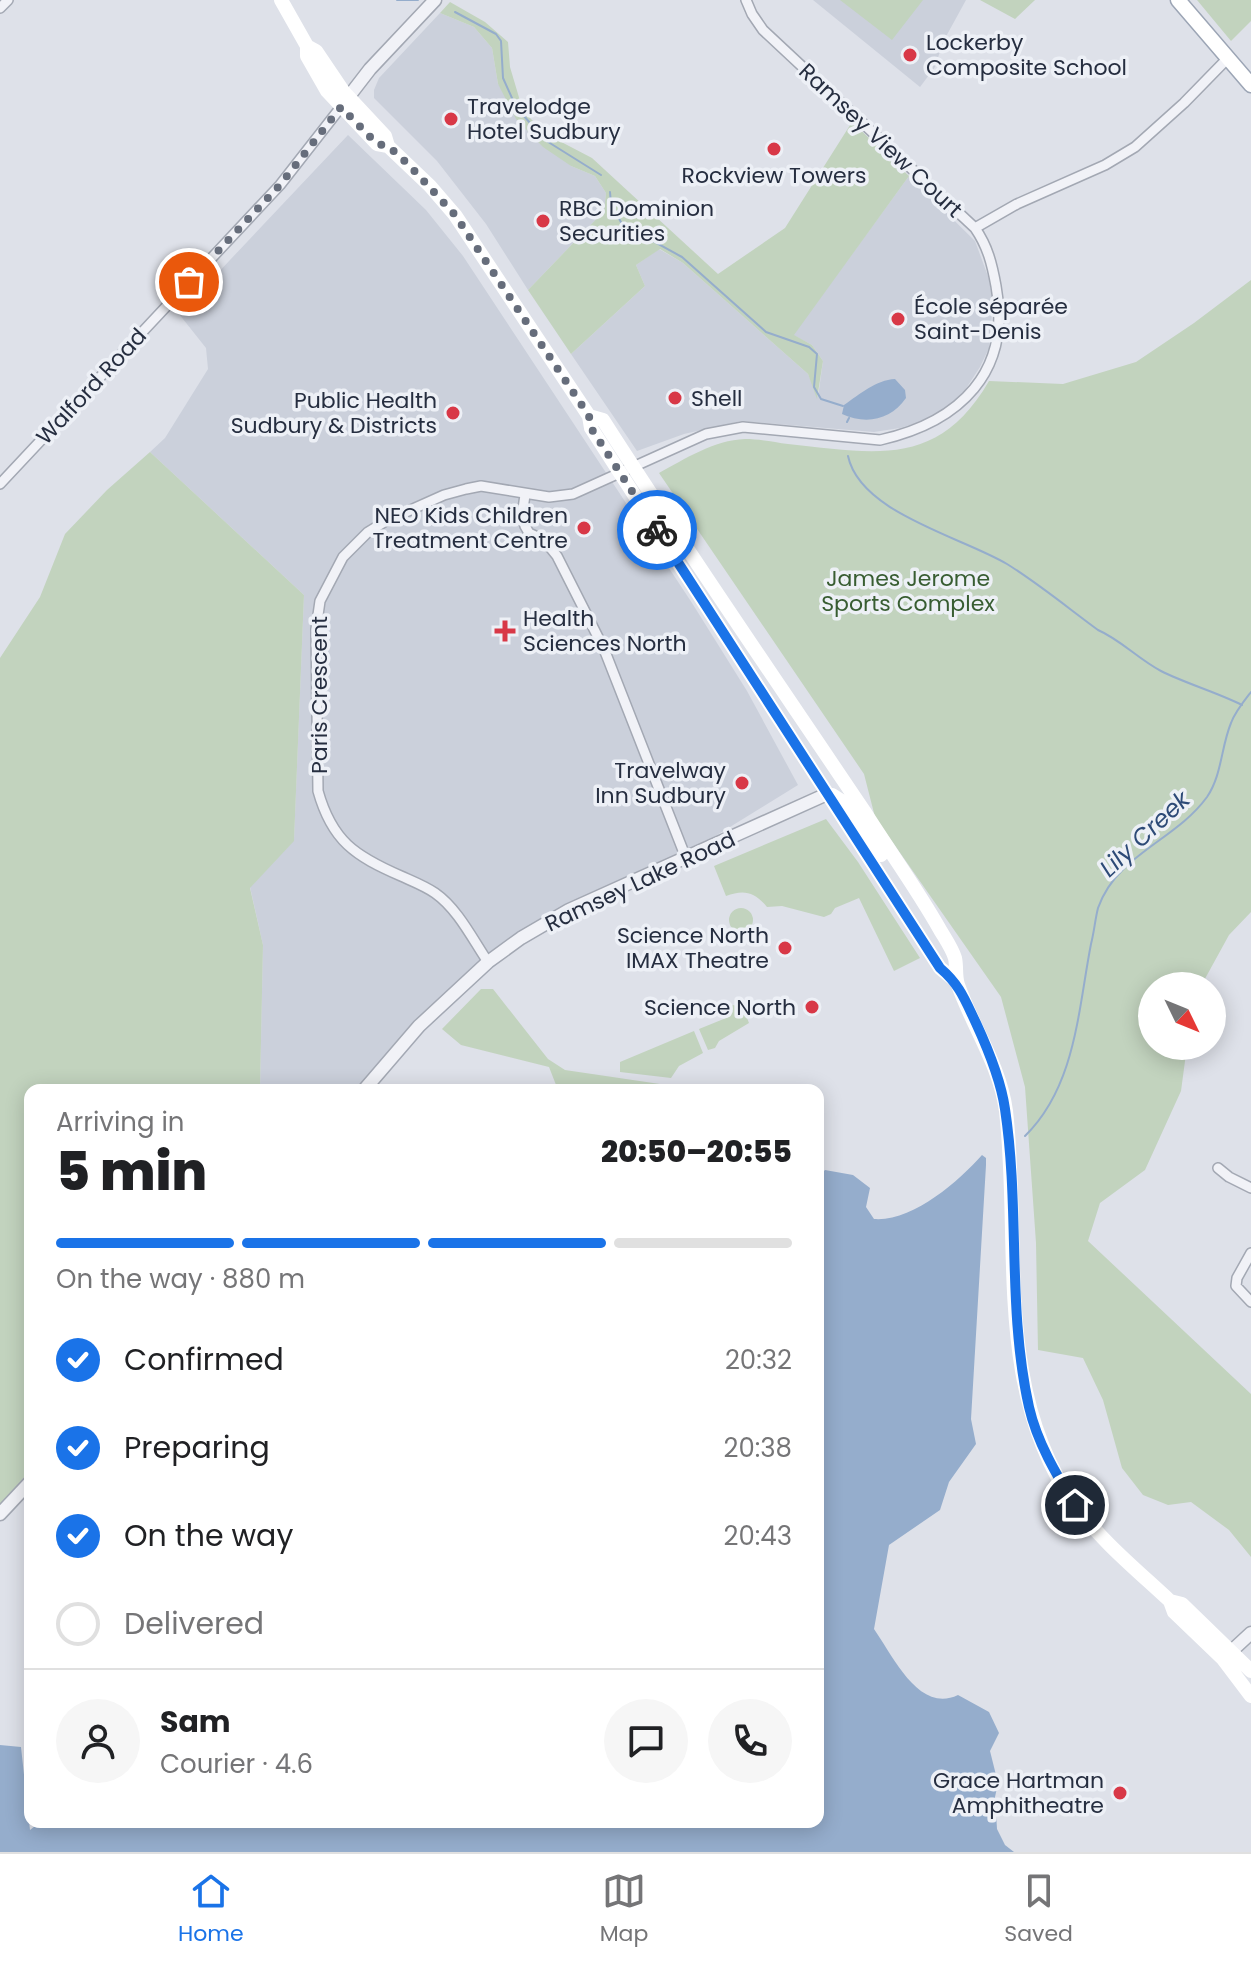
<!DOCTYPE html>
<meta charset="utf-8">
<style>
:root{--surface:#fff;--page:#f6f6f6;--text:#202124;--muted:#757577;--line:#e0e0e0;--accent:#1a73e8}
body{margin:0;font-family:Poppins,sans-serif;background:var(--page);color:var(--text);height:100vh;display:flex;flex-direction:column;font-size:30px;white-space:nowrap}
*{box-sizing:border-box;margin:0}
p{font-size:26px;color:var(--muted)}
.icon{flex:none;width:44px;height:44px;fill:none;stroke:currentColor;stroke-width:2;stroke-linecap:round;stroke-linejoin:round}
.map{position:relative;flex:1;overflow:hidden}
.sheet{position:absolute;left:24px;top:1084px;width:800px;height:744px;display:flex;flex-direction:column;background:var(--surface);border-radius:16px;box-shadow:0 4px 20px #0003}
.sheet>*{flex:none}
.needle{width:52px;rotate:133deg}
.buttons{position:absolute;left:1138px;top:972px;display:grid;gap:16px}
.buttons a{display:grid;place-items:center;width:88px;height:88px;border-radius:50%;background:var(--surface);box-shadow:0 4px 20px #0003;font-size:40px}
.pin{position:absolute;display:grid;place-items:center;width:68px;height:68px;color:#fff;margin:-34px;border:4px solid #fff;border-radius:50%;box-shadow:0 2px 8px #0007}
.courier{position:absolute;display:grid;place-items:center;width:80px;height:80px;margin:-40px;border:6px solid #1a73e8;border-radius:50%;background:#fff;color:#222;box-shadow:0 2px 10px #0007}
.summary em{font-style:normal;font-weight:800}
.summary div{display:flex;flex-direction:column-reverse}
.summary{display:flex;align-items:center;justify-content:space-between;height:136px;padding:0 32px}
h1{font-size:52px;font-weight:800;line-height:60px}
.bar{display:grid;grid-template-columns:repeat(4,1fr);gap:12px 8px;align-content:center;height:96px;padding:0 32px}
.bar i{height:10px;border-radius:6px;background:var(--line)}
.bar .selected{background:var(--accent)}
.bar p{grid-column:span 4}
.line{display:flex;align-items:center;gap:20px;padding:0 32px;border-top:2px solid var(--line)}
.line div{flex:1}
.round{display:grid;place-items:center;flex:none;width:84px;height:84px;border-radius:42px;background:var(--page)}
ol{padding:0 32px;list-style:none}
li{display:flex;align-items:center;gap:24px;height:88px}
li p{margin-inline-start:auto}
li .icon{padding:8px;border-radius:50%;background:var(--accent);color:#fff;stroke-width:4}
li:last-child{color:var(--muted)}
li i{width:44px;height:44px;border:4px solid var(--line);border-radius:50%}
.menu{display:flex;justify-content:space-around;align-items:center;height:112px;border-top:2px solid var(--line);background:var(--surface);font-size:22px;color:var(--muted)}
.menu a{display:grid;justify-items:center;gap:4px}
.menu .selected{color:var(--accent)}
.map>svg:first-child{display:block}
.built{fill:#cbd0db}
.green{fill:#c2d3be}
.water{fill:#95adcc}
.lines{fill:none;stroke-linecap:round;stroke-linejoin:round}
.stream{stroke:#95adcc;stroke-width:2}
.minor-casing{stroke:#a3a8b3;stroke-width:12}
.tertiary-casing{stroke:#a3a8b3;stroke-width:15}
.primary-casing{stroke:#9ca5b5;stroke-width:17}
.minor{stroke:#f1f2f7;stroke-width:9}
.tertiary{stroke:#f1f2f7;stroke-width:12}
.secondary{stroke:#fff;stroke-width:14}
.primary{stroke:#fff;stroke-width:14}
.done{stroke:#666d7b;stroke-width:8;stroke-dasharray:0 14.4}
.route{stroke:#1a73e8;stroke-width:10}
.poi-dot{fill:#d83847;stroke:#edf0f6;stroke-width:3}
.labels{text-anchor:middle;stroke-width:7;stroke-linejoin:round;paint-order:stroke}
.poi-label{font-size:22px;fill:#262e40;stroke:#edf0f6;text-anchor:start}
.street-label{font-size:22px;fill:#262e40;stroke:#edf0f6}
.park-label{font-size:22px;fill:#385d32;stroke:#edf0f6}
.water-label{font-size:24px;font-style:italic;fill:#2d4a77;stroke:#edf0f6}
</style>
<div class="map">
<svg width="1251" height="1852" viewBox="0 0 1251 1852">
<rect width="100%" height="100%" fill="#dee1e9"/>
<path class="built" d="M813 0H966L943 42 935 67 920 87Z
M440 13 474 27 492 48 498 84 571 166 595 176 606 193 604 211 528 290 486 224 437 161 374 98V90L379 78Z
M348 135 426 210 463 256 692 603 747 691 798 785 691 851 566 907 418 1025 357 1090H260L263 945 250 887 294 840 304 595 150 452 165 438 208 369 206 348 179 314Z
M909 176 975 241 989 279 993 303 989 348 980 367 965 390 948 407 926 420 900 428 874 432 741 421 684 434 637 451 571 354 645 286 636 265 659 249 683 263 808 374 818 397 823 361 812 345 793 335Z"/>
<path class="green" d="M840 0H923L892 40Z
M980 0H1035L1015 19Z
M1197 0H1251V21L1231 41Z
M450 2 485 22 508 42 510 67 523 111 546 134 592 158 718 274 785 228 852 122 909 176 794 335 812 345 823 361 817 399 808 374 683 263 660 249 636 265 645 286 571 354 528 290 604 211 606 193 595 176 571 166 543 147 516 119 498 84 492 48 474 27 440 13Z
M1251 280V912L1229 935 1201 986H1152V1046H1187L1181 1091 1145 1170 1100 1203 1088 1241 1251 1394V1557L1229 1530 1191 1502 1168 1505 1143 1495 1122 1468 1103 1400 1083 1358 1038 1350 1036 1243 1025 1087 1001 997 875 817 864 774 659 473C685 459 714 440 745 439 759 439 774 442 788 444 874 453 938 469 989 381L1063 384 1136 362 1194 323Z
M150 452 304 595 294 841 250 888 263 945 260 1090H30V1470L0 1507V658L40 597 65 534 107 490Z
M826 819 858 862 920 958 894 971 859 898 835 908 831 914 824 917 782 906 767 907C755 892 744 889 726 896L714 866Z
M729 920a12 12 0 1 1 24 0a12 12 0 1 1-24 0Z
M481 989H493L548 1059 565 1070 687 1088 685 1090H558L549 1067 461 1045 442 1029Z
M733 1005 743 1008 749 1023 719 1041 715 1048 708 1050 699 1029 731 1016 728 1008Z
M694 1031 703 1053 679 1066 671 1078 620 1072V1062Z"/>
<path class="water" d="M895 379 905 390 906 398C891 420 866 425 842 414L844 405C860 394 876 380 895 379Z
M982 1155 986 1158V1165L971 1419 976 1444 949 1482 940 1510 889 1545 874 1629C893 1656 919 1714 958 1695L989 1712 999 1733 990 1751 998 1783 995 1797 997 1829 1005 1845 1014 1852H0V1745L21 1747 30 1830 40 1822H818V1177L825 1170 853 1175 870 1188 866 1207 874 1219C912 1222 958 1182 982 1155Z"/>
<g class="lines">
<path class="stream" d="M397 0H418
M455 12 496 34 501 41 503 78 516 107 545 140 601 175
M610 192 611 204 622 224 682 257 766 332 809 347 817 354 814 387 821 399 843 406
M847 422 849 418
M848 456C860 513 962 537 1007 564 1039 584 1068 608 1098 630 1121 640 1138 659 1161 671 1187 684 1216 692 1242 705
M1025 1136C1076 1086 1078 1010 1091 944 1094 933 1095 920 1098 908 1117 854 1175 841 1207 797 1222 775 1221 747 1231 723 1235 712 1244 701 1251 692"/>
<g class="minor-casing">
<path id="minor" d="M0 8 8 0
M975 228 1017 204 1105 165 1135 147 1184 103 1227 59
M0 484 280 185 341 107
M525 495 522 516 525 526 529 533 544 540 557 556 604 649 686 858
M488 962C473 940 458 909 435 893 425 886 412 881 401 876 355 856 332 841 318 791L316 629 320 601 343 557 368 532 386 521 444 495 466 489 481 486 549 497 573 494 706 434 743 427 880 440C960 422 1012 372 996 286 992 264 988 247 975 228L763 30 752 14 746 0
M1218 1168 1229 1177 1251 1188
M1251 1253 1237 1278 1236 1286 1251 1302"/>
</g>
<g class="tertiary-casing">
<path id="tertiary" d="M343 104 370 69 435 0
M364 1090 419 1026 488 962 521 938 569 910 827 794
M0 1514 30 1482
M1224 1658 1251 1633"/>
</g>
<g class="primary-casing">
<path id="primary" d="M1178 0 1251 85"/>
</g>
<use href="#minor" class="minor"/>
<use href="#tertiary" class="tertiary"/>
<path class="secondary" d="M281 0 307 46V56L327 91 377 144 388 146
M307 46 316 51 343 91 385 136 388 146 430 186 455 215 589 416 591 428 940 968 957 982
M589 416 603 420C688 553 778 683 866 814 890 852 917 889 939 928 944 937 952 948 955 958 957 967 955 976 958 985 973 1027 1000 1066 1006 1111 1021 1242 993 1392 1075 1505 1101 1541 1138 1571 1170 1601L1174 1612 1223 1659 1251 1696
M832 795 846 804 881 855
M1170 1601 1182 1604 1251 1671"/>
<use href="#primary" class="primary"/>
</g>
<g class="lines">
<path class="done" d="M189 282 280 185 341 107 377 144 388 146 409 165 455 215 589 416 591 428 657 530"/>
<path class="route" d="M657 530 940 968C960 985 965 1000 976 1023 988 1049 1001 1081 1005 1109 1020 1208 1007 1309 1029 1407 1037 1442 1056 1474 1075 1505"/>
</g>
<g class="poi-dot">
<circle cx="910" cy="55" r="8"/>
<circle cx="451" cy="119" r="8"/>
<circle cx="774" cy="149" r="8"/>
<circle cx="543" cy="221" r="8"/>
<circle cx="898" cy="319" r="8"/>
<circle cx="675" cy="398" r="8"/>
<circle cx="453" cy="413" r="8"/>
<circle cx="584" cy="528" r="8"/>
<path d="M501 619h8v8h8v8h-8v8h-8v-8h-8v-8h8z"/>
<circle cx="742" cy="783" r="8"/>
<circle cx="785" cy="948" r="8"/>
<circle cx="812" cy="1007" r="8"/>
<circle cx="1120" cy="1793" r="8"/>
</g>
<g class="labels">
<g class="poi-label">
<text x="926" y="50">Lockerby<tspan x="926" dy="25">Composite School</tspan></text>
<text x="467" y="114">Travelodge<tspan x="467" dy="25">Hotel Sudbury</tspan></text>
<text x="774" y="183" text-anchor="middle">Rockview Towers</text>
<text x="559" y="216">RBC Dominion<tspan x="559" dy="25">Securities</tspan></text>
<text x="914" y="314">École séparée<tspan x="914" dy="25">Saint-Denis</tspan></text>
<text x="691" y="406">Shell</text>
<text x="437" y="408" text-anchor="end">Public Health<tspan x="437" dy="25">Sudbury &amp; Districts</tspan></text>
<text x="568" y="523" text-anchor="end">NEO Kids Children<tspan x="568" dy="25">Treatment Centre</tspan></text>
<text x="523" y="626">Health<tspan x="523" dy="25">Sciences North</tspan></text>
<text x="726" y="778" text-anchor="end">Travelway<tspan x="726" dy="25">Inn Sudbury</tspan></text>
<text x="769" y="943" text-anchor="end">Science North<tspan x="769" dy="25">IMAX Theatre</tspan></text>
<text x="796" y="1015" text-anchor="end">Science North</text>
<text x="1104" y="1788" text-anchor="end">Grace Hartman<tspan x="1104" dy="25">Amphitheatre</tspan></text>
</g>
<g class="street-label">
<text transform="translate(881 140) rotate(43)" y="8">Ramsey View Court</text>
<text transform="translate(91 386) rotate(-47)" y="8">Walford Road</text>
<text transform="translate(319 695) rotate(-90)" y="8">Paris Crescent</text>
<text transform="translate(640 881) rotate(-25)" y="8">Ramsey Lake Road</text>
</g>
<g class="park-label">
<text x="908" y="586">James Jerome<tspan x="908" dy="25">Sports Complex</tspan></text>
</g>
<g class="water-label">
<text transform="translate(1145 834) rotate(-43)" y="8">Lily Creek</text>
</g>
</g>
</svg>
<div class="buttons">
<a><svg class="needle" viewBox="-14 -14 28 28"><path d="M0-13l5 13h-10z" fill="#e53935"/><path d="M0 13l5-13h-10z" fill="#757577"/></svg></a>
</div>
<div class="pin" style="left:189px;top:282px;background:#ea580c"><svg class="icon" aria-label="bag" viewBox="0 0 24 24"><path d="M5 8h14l-1 12H6zM9 8a3 3 0 0 1 6 0"/></svg></div>
<div class="pin" style="left:1075px;top:1505px;background:#1f2937"><svg class="icon" aria-label="home" viewBox="0 0 24 24"><path d="M3 11l9-7 9 7M6 9v11h12V9"/></svg></div>
<div class="courier" style="left:657px;top:530px"><svg class="icon" aria-label="bike" viewBox="0 0 24 24"><circle cx="6" cy="16" r="4"/><circle cx="18" cy="16" r="4"/><path d="M6 16l4-8h5l3 8M10 8l3 8H6M13 5h3"/></svg></div>
<section class="sheet">
<div class="summary"><div><h1>5 min</h1><p>Arriving in</p></div><em>20:50–20:55</em></div>
<div class="bar"><i class="selected"></i><i class="selected"></i><i class="selected"></i><i></i><p>On the way · 880 m</p></div>
<ol>
<li><svg class="icon" aria-label="check" viewBox="0 0 24 24"><path d="M5 12l5 5 9-10"/></svg>Confirmed<p>20:32</p></li>
<li><svg class="icon" aria-label="check" viewBox="0 0 24 24"><path d="M5 12l5 5 9-10"/></svg>Preparing<p>20:38</p></li>
<li><svg class="icon" aria-label="check" viewBox="0 0 24 24"><path d="M5 12l5 5 9-10"/></svg>On the way<p>20:43</p></li>
<li><i></i>Delivered</li>
</ol>
<div class="line" style="height:144px"><a class="round"><svg class="icon" aria-label="person" viewBox="0 0 24 24"><circle cx="12" cy="8" r="4"/><path d="M4 21q1-7 8-7t8 7"/></svg></a><div><b>Sam</b><p>Courier · 4.6</p></div><a class="round"><svg class="icon" aria-label="chat" viewBox="0 0 24 24"><path d="M4 5h16v11H9l-5 4z"/></svg></a><a class="round"><svg class="icon" aria-label="phone" viewBox="0 0 24 24"><path d="M5 4h4l2 5-3 2q2 4 5 5l2-3 5 2v4C11 20 4 13 5 4z"/></svg></a></div>
</section>
</div>
<nav class="menu">
<a class="selected"><svg class="icon" aria-label="home" viewBox="0 0 24 24"><path d="M3 11l9-7 9 7M6 9v11h12V9"/></svg>Home</a>
<a><svg class="icon" aria-label="map" viewBox="0 0 24 24"><path d="M3 6l6-2 6 2 6-2v14l-6 2-6-2-6 2zM9 4v14M15 6v14"/></svg>Map</a>
<a><svg class="icon" aria-label="saved" viewBox="0 0 24 24"><path d="M7 4h10v16l-5-4-5 4z"/></svg>Saved</a>
</nav>
